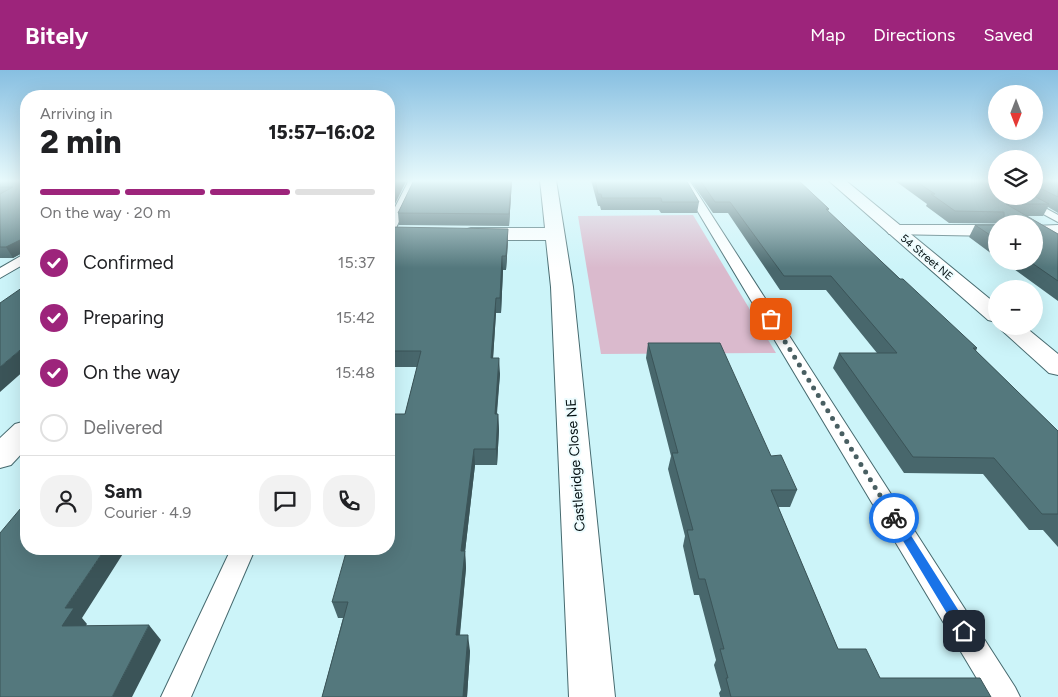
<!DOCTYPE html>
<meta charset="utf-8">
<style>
:root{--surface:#fff;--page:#f2f2f2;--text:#202124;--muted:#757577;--line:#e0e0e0;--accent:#9d247b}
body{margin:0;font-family:Figtree,sans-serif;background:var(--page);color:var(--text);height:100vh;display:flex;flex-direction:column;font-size:19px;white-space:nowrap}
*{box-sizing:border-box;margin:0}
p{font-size:16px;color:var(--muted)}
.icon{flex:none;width:28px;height:28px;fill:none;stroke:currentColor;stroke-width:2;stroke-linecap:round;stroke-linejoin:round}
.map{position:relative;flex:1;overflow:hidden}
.side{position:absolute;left:20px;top:20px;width:375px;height:465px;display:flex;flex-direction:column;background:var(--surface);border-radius:20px;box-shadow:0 5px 20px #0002}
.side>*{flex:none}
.needle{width:32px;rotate:180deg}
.tools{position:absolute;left:988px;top:15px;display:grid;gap:10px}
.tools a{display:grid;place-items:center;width:55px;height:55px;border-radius:50%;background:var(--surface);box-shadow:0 5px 20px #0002;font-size:25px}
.pin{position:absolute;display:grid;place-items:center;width:42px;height:42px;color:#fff;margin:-21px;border-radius:10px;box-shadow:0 2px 8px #0006}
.courier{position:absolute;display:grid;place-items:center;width:50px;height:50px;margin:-25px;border:4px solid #1a73e8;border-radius:50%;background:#fff;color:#222;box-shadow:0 1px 6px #0007}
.headline em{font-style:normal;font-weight:800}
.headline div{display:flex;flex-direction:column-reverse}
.headline{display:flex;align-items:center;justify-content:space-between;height:85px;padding:0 20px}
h1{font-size:32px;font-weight:800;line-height:38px}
.bar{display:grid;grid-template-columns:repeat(4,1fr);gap:8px 5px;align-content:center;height:60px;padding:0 20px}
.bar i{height:6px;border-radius:4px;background:var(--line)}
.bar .current{background:var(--accent)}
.bar p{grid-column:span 4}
.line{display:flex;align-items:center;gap:12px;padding:0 20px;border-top:1px solid var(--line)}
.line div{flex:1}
.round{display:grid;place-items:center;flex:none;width:52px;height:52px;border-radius:20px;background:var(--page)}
ol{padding:0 20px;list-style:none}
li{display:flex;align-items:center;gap:15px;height:55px}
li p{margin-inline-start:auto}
li .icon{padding:5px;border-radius:50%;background:var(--accent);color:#fff;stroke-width:4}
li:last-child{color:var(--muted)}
li i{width:28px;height:28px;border:2px solid var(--line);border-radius:50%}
header{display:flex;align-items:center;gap:30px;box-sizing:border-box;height:70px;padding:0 25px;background:var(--accent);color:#fff}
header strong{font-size:24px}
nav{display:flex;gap:28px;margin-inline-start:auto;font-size:18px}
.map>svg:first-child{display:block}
.green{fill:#dabacd}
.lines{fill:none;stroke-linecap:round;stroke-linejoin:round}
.service-casing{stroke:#466a6f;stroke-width:2}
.minor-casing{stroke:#466a6f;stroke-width:2}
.tertiary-casing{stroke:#466a6f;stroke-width:2}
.service{fill:#fff;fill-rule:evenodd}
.minor{fill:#fff;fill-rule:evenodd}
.tertiary{fill:#fff;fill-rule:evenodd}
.wall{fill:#48676c}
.shaded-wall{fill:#3b5458}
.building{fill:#54787d;stroke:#3b5458}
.route{fill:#1a73e8}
.done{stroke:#495f62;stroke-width:5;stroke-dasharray:0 9}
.labels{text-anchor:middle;stroke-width:4;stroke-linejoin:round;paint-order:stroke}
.far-street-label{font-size:11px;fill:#030f11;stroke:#edfcfe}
.street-label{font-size:14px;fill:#030f11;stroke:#edfcfe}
</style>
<header>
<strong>Bitely</strong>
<nav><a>Map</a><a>Directions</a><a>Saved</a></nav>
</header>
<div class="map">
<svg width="1058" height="627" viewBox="0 0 1058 627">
<rect width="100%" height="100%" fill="#ccf4f9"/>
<path class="green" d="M693 145 776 283 601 284 578 146Z"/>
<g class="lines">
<g class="service-casing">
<path id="service" d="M409 110H419L395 160 389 163V149Z
M679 110H689L1015 617 1020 627H988Z
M1010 126H1023L1058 145V152Z
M26 183V193L0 208V198Z
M231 479H255L191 627H161Z"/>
</g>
<g class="minor-casing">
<path id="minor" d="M540 110H556L573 217 615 627H569L551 217 546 170H471L464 168 462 164 464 160 471 158H545Z
M895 155H996V166L889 164 886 160 889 156Z
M1058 155V167L1034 166V156Z
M26 351V379L11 395 0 398V368L15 354Z"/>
</g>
<g class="tertiary-casing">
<path id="tertiary" d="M828 110H845L996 234V252L988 250Z
M997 256H1024L1058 284V305L1049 303Z"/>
</g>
<use href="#service" class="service"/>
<use href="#minor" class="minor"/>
<use href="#tertiary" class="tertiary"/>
</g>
<path class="wall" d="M0 110H26V186L24 182 13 188H0Z
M414 110H512L509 156 399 155 398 143Z
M591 110H686L699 132 697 143H661L659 140H601L600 136H598Z
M690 110H798L829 139 828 141 900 209 977 278 976 281 1058 361V477L1043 460H1029L983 404 904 403 833 298 839 283H877L826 220H780L728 143H713Z
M894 110H996L1034 126V110H1058V143L1048 137 1043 146H1027L1058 164V231L1003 191H1034V154L949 153 926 136 927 134Z
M975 155H996V187L969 167Z
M389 157 508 171 506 200H503L501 243H496L493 288 500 304 497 344H498L499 360 497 395H475L465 482 466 498 460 565 470 581 467 627H322L343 548H338L332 532 389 479V344H405L417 297H389Z
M648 273 771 386 797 420 790 437H778L838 579 880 608 991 627H720L719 623 721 620 714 595 716 590 699 525H694L683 476 685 466 668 399 671 386 646 288Z"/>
<path class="shaded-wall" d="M399 110H407L389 146V130Z
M511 110H512L509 156V144Z
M508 159V171L506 200V186Z
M20 170 21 177 24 182 13 188 6 177Z
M502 186 503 200 501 243 500 228Z
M496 228V243L492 304 491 288Z
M26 275V299L0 322V297Z
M499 288 500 304 495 360V344Z
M498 344 499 360 497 395 496 379Z
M474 379 475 395 465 482 466 498 458 581 456 565 461 481Z
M105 479H126L82 548 87 554 76 571 62 556 65 538Z
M149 555 161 570 132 627H112Z
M468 565 470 581 467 627H463Z"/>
<path class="building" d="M0 110H26V177H21L20 170 6 177H0V124L13 117H0Z
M389 110H399L389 130Z
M414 110H511L509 144 398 143Z
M595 110H686L699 132H662L661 128H602L601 124H598Z
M700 110H798L829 139H826L900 209H903L977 278H973L1058 361V444H1042L994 388 913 387 839 283H897L831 206H784L730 132H715Z
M914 110H996V126H1034L1049 134H1006L1058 164V211L1029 191H1034V154H1004V142L955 141 931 124H935Z
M1034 110H1058V127L1034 115Z
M975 155H996V169Z
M389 157 508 159 506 186H502L500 228H496L491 288H499L495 344H498L496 379H474L461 481H465L456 565H468L463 627H322L348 532H332L347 479H389V398L394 379H389V344H405L421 281H389Z
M26 215V275L0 297V233Z
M648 273H720L771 386 781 385 797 420H771L838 579H866L880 608H980L991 627H731L726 608H728L720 579H724L705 509H699L687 460H693L672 383H678Z
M26 432V479H105L65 538H74L62 556 149 555 112 627H0V463Z"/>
<linearGradient id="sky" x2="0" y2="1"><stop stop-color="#87bfe1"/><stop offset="0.56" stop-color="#e8fafc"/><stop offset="1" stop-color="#e8fafc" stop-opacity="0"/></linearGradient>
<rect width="1058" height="198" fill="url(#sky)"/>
<path class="route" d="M894 444 898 445 969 557 971 561 969 565 964 567 960 565 891 451 889 448Z"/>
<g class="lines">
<path class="done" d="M771 249 894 448"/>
</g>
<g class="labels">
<g class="far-street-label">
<text transform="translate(927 187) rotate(40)" y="4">54 Street NE</text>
</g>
<g class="street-label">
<text transform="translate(575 395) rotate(-94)" y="5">Castleridge Close NE</text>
</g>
</g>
</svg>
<div class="tools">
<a><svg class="needle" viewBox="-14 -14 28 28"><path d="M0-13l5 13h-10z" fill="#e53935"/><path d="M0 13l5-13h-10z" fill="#757577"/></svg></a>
<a><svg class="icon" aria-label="layers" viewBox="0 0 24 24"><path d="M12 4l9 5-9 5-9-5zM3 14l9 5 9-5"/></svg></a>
<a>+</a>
<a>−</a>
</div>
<div class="pin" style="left:771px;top:249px;background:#ea580c"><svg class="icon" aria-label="bag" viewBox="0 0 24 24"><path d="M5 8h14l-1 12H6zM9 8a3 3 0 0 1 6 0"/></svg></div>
<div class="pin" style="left:964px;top:561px;background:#1f2937"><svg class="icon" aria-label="home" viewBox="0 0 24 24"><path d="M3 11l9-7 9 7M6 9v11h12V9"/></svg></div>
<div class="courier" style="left:894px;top:448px"><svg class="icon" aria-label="bike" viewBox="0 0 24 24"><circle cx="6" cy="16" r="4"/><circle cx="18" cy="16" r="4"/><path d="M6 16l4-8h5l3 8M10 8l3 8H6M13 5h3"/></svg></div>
<section class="side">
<div class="headline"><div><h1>2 min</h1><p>Arriving in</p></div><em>15:57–16:02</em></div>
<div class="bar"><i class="current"></i><i class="current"></i><i class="current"></i><i></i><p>On the way · 20 m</p></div>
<ol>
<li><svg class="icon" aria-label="check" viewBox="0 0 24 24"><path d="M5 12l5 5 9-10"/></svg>Confirmed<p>15:37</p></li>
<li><svg class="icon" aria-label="check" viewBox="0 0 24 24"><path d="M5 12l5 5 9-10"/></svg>Preparing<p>15:42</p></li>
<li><svg class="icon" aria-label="check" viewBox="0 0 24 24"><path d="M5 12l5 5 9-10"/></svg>On the way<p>15:48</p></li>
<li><i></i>Delivered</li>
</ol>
<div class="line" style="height:90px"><a class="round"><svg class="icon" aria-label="person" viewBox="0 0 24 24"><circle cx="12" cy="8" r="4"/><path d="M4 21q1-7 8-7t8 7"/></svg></a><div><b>Sam</b><p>Courier · 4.9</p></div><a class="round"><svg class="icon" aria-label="chat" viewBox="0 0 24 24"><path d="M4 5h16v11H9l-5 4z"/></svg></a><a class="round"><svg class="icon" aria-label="phone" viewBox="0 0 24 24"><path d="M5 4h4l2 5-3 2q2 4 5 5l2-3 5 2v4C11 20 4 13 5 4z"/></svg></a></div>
</section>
</div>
